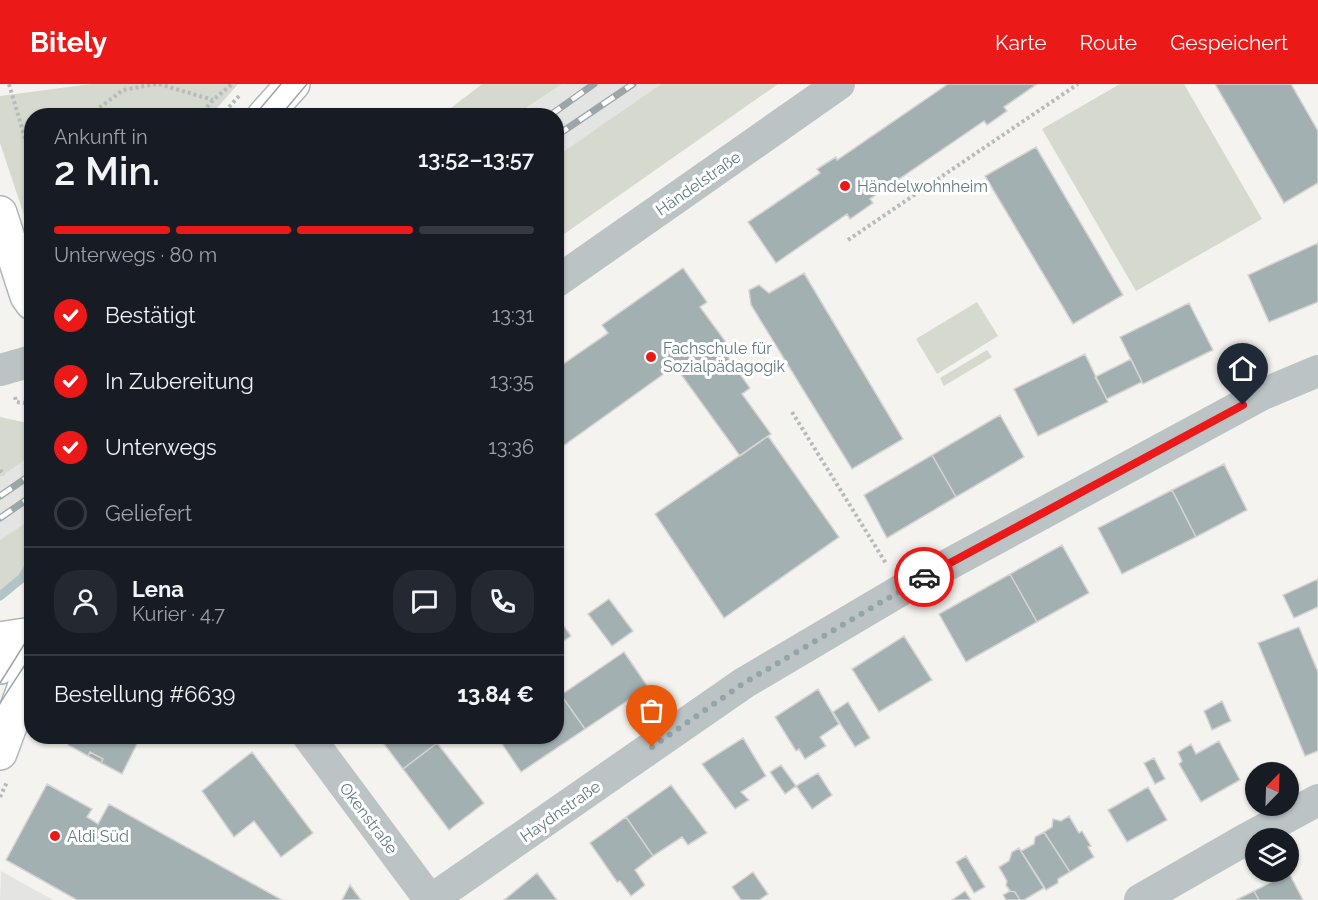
<!DOCTYPE html>
<html lang="de">
<meta charset="utf-8">
<style>
:root{--surface:#171b24;--page:#242831;--text:#f1f3f6;--muted:#9ea1a6;--line:#363941;--accent:#eb1918}
body{margin:0;font-family:Raleway,sans-serif;background:var(--page);color:var(--text);height:100vh;display:flex;flex-direction:column;font-size:22px;white-space:nowrap}
*{box-sizing:border-box;margin:0}
p{font-size:20px;color:var(--muted)}
.icon{flex:none;width:33px;height:33px;fill:none;stroke:currentColor;stroke-width:2;stroke-linecap:round;stroke-linejoin:round}
.map{position:relative;flex:1;overflow:hidden}
.details{position:absolute;left:24px;top:24px;width:540px;height:636px;display:flex;flex-direction:column;background:var(--surface);border-radius:24px;box-shadow:0 2px 4px #0004}
.details>*{flex:none}
.needle{width:39px;rotate:23deg}
.tools{position:absolute;left:1245px;top:678px;display:grid;gap:12px}
.tools a{display:grid;place-items:center;width:54px;height:54px;border-radius:50%;background:var(--surface);box-shadow:0 2px 4px #0004;font-size:30px}
.pin{position:absolute;display:grid;place-items:center;width:51px;height:51px;color:#fff;margin:-62px -26px;border-radius:50% 50% 50% 0;rotate:-45deg;box-shadow:0 0 6px #0007}
.pin .icon{rotate:45deg}
.courier{position:absolute;display:grid;place-items:center;width:60px;height:60px;margin:-30px;border:4px solid #eb1918;border-radius:50%;background:#fff;color:#222;box-shadow:0 2px 8px #0007}
.head em{font-style:normal;font-weight:600}
.head div{display:flex;flex-direction:column-reverse}
.head{display:flex;align-items:center;justify-content:space-between;height:102px;padding:0 30px}
h1{font-size:39px;font-weight:600;line-height:45px}
.bar{display:grid;grid-template-columns:repeat(4,1fr);gap:9px 6px;align-content:center;height:72px;padding:0 30px}
.bar i{height:8px;border-radius:4px;background:var(--line)}
.bar .on{background:var(--accent)}
.bar p{grid-column:span 4}
.line{display:flex;align-items:center;gap:15px;padding:0 30px;border-top:2px solid var(--line)}
.line div{flex:1}
.round{display:grid;place-items:center;flex:none;width:63px;height:63px;border-radius:24px;background:var(--page)}
ol{padding:0 30px;list-style:none}
li{display:flex;align-items:center;gap:18px;height:66px}
li p{margin-inline-start:auto}
li .icon{padding:6px;border-radius:50%;background:var(--accent);color:#fff;stroke-width:4}
li:last-child{color:var(--muted)}
li i{width:33px;height:33px;border:3px solid var(--line);border-radius:50%}
header{display:flex;align-items:center;gap:36px;box-sizing:border-box;height:84px;padding:0 30px;background:var(--accent);color:#fff}
header strong{font-size:28px}
nav{display:flex;gap:33px;margin-inline-start:auto;font-size:21px}
.map>svg:first-child{display:block}
.built{fill:#e4e5e3}
.green{fill:#d5d9ce}
.lines{fill:none;stroke-linecap:round;stroke-linejoin:round}
.stream{stroke:#b2c5c6;stroke-width:9}
.building{fill:#a3b0b2;stroke:#d5d4d2;stroke-width:1.5}
.secondary-casing{stroke:#aeb7b9;stroke-width:36}
.primary-casing{stroke:#afb7b9;stroke-width:36}
.path{stroke:#b6bbbc;stroke-width:4;stroke-dasharray:3 3;stroke-linecap:butt}
.street{stroke:#bcc3c5;stroke-width:32}
.secondary{stroke:#fff;stroke-width:33}
.primary{stroke:#fff;stroke-width:33}
.tram{stroke:#9ba6a9;stroke-width:1.5}
.rail-casing{stroke:#9ba6a9;stroke-width:7}
.rail{stroke:#fff;stroke-width:4.5;stroke-dasharray:14;stroke-linecap:butt}
.done{stroke:#94a5a8;stroke-width:6;stroke-dasharray:0 10.8}
.route{stroke:#eb1918;stroke-width:8}
.poi-dot{fill:#eb1918;stroke:#fff;stroke-width:2}
.labels{text-anchor:middle;stroke-width:6;stroke-linejoin:round;paint-order:stroke}
.street-label{font-size:16px;fill:#617b82;stroke:#fff}
.poi-label{font-size:16px;fill:#617b82;stroke:#fff;text-anchor:start}
</style>
<header>
<strong>Bitely</strong>
<nav><a>Karte</a><a>Route</a><a>Gespeichert</a></nav>
</header>
<div class="map">
<svg width="1318" height="816" viewBox="0 0 1318 816">
<rect width="100%" height="100%" fill="#f4f3ef"/>
<path class="built" d="M562 0H661L557 72 556 32H516Z
M31 372V435L0 456V393Z
M1 787 53 816H0Z"/>
<path class="green" d="M91 0H238L211 31 32 32 31 152 0 59V12Z
M482 0H562L516 31H442Z
M661 0H778L557 155V72Z
M1120 0H1184L1262 135 1136 207 1042 45Z
M977 218 998 252 937 290 916 255Z
M987 266 992 273 944 302 940 294Z
M0 333 32 340 31 372 0 393Z
M31 435V487L25 497 0 517V456Z"/>
<g class="lines">
<path class="stream" d="M0 512 22 494 32 478"/>
</g>
<path class="building" d="M948 0H1037L1004 23 1007 27 987 41 984 37 870 115 873 119 850 135 847 130 776 179 748 138 820 89 817 85 836 73 837 76Z
M1215 0H1291L1318 47V99L1284 119Z
M1036 63 1123 211 1073 240 985 92Z
M1318 159V218L1269 238 1248 191Z
M683 184 707 218 700 223 728 261 722 265 750 304 742 310 771 350 740 372 675 282 556 367V285L608 249 602 241Z
M804 189 903 355 852 385 751 221 749 206 759 201 769 209Z
M1189 219 1213 266 1143 300 1120 253Z
M1085 270 1108 318 1038 352 1014 305Z
M1131 275 1142 298 1107 315 1095 293Z
M1000 331 1024 373 956 413 932 371Z
M768 352 839 453 724 534 655 430Z
M932 371 956 413 887 454 864 411Z
M1224 380 1247 426 1196 453 1172 406Z
M1172 406 1196 453 1122 490 1098 444Z
M1062 461 1089 509 1037 538 1010 490Z
M1010 490 1037 538 966 578 939 530Z
M1318 495V523L1294 534 1283 511Z
M609 515 633 547 612 562 588 530Z
M556 531 571 552 556 562Z
M1299 543 1318 588V667L1305 672 1258 559Z
M904 552 932 596 879 628 852 585Z
M624 568 648 603 585 645 561 611Z
M818 605 839 640 820 653 826 662 805 675 799 665 796 667 775 633Z
M561 611 585 645 521 688 498 654 556 652V614Z
M1222 617 1231 637 1212 646 1204 627Z
M848 618 870 654 855 663 833 628Z
M72 652H141L122 690 101 679 103 675 90 668 88 672 68 661Z
M378 652H433L437 659 403 685Z
M743 654 766 692 741 708 749 716 735 725 702 680Z
M1219 657 1240 696 1201 718 1179 680 1182 677 1178 668 1191 660 1196 670Z
M437 659 484 719 449 746 403 685Z
M90 668 103 675 101 679 88 672Z
M252 668 313 749 281 773 254 737 234 753 202 707Z
M1154 674 1165 695 1155 700 1144 679Z
M781 681 796 702 785 710 770 688Z
M818 689 832 711 812 725 796 702Z
M47 700 92 725 87 733 98 740 109 720 282 816H77L6 776Z
M671 701 707 749 688 761 682 753 653 772 626 733Z
M1148 703 1167 736 1127 758 1108 726Z
M1069 732 1079 749 1082 747 1091 762 1088 763 1094 773 1070 788 1044 748 1052 743 1053 735 1061 737Z
M626 733 653 772 635 786 645 801 631 812 620 797 617 798 590 759Z
M1044 748 1070 788 1058 795V799L1046 806 1021 767 1034 760 1035 753Z
M1019 764 1044 804 1024 816H1020L1015 808 1010 807 1006 801 1007 797 999 783 1009 777 1012 768Z
M966 772 985 803 974 809 956 778Z
M753 788 768 810 759 816H741L732 803Z
M537 789 557 816H504Z
M1289 789 1303 816H1259L1254 807Z
M350 801 361 816H342Z
M965 807 971 816H952Z
M1010 807 1015 808 1020 816H1006L1003 811Z
M1254 807 1259 816H1236Z"/>
<g class="lines">
<g class="secondary-casing">
<path id="secondary" d="M0 555 32 550"/>
</g>
<g class="primary-casing">
<path id="primary" d="M264 32 293 0
M0 129 27 212 32 219
M0 583 32 556
M0 669 23 607 32 576"/>
</g>
<path class="path" d="M9 0 32 78
M159 0 213 16
M91 32 95 27 123 6 156 0
M199 32 213 16 232 0
M221 32 239 12
M848 156 1078 0
M15 313 16 318 32 320
M792 328 887 481
M0 386 4 391
M0 713 7 698"/>
<path class="street" d="M556 198 839 0
M0 286 32 277
M308 652 430 816
M431 816 744 599 903 505 1263 310 1318 287
M1140 816 1248 754 1318 716"/>
<use href="#secondary" class="secondary"/>
<use href="#primary" class="primary"/>
<path class="tram" d="M254 32 281 0
M280 32 307 0
M0 599 32 548
M0 619 32 570"/>
<g class="rail-casing">
<path id="rail" d="M549 32 594 0
M556 52 633 0
M0 412 32 390
M0 434 32 412"/>
</g>
<use href="#rail" class="rail"/>
</g>
<g class="lines">
<path class="done" d="M652 663 744 599 924 493"/>
<path class="route" d="M924 493 1243 321"/>
</g>
<g class="poi-dot">
<circle cx="845" cy="102" r="6"/>
<circle cx="651" cy="273" r="6"/>
<circle cx="55" cy="752" r="6"/>
</g>
<g class="labels">
<g class="street-label">
<text transform="translate(698 99) rotate(-35)" y="6">Händelstraße</text>
<text transform="translate(560 727) rotate(-35)" y="6">Haydnstraße</text>
<text transform="translate(369 734) rotate(53)" y="6">Okenstraße</text>
</g>
<g class="poi-label">
<text x="857" y="108">Händelwohnheim</text>
<text x="663" y="270">Fachschule für<tspan x="663" dy="18">Sozialpädagogik</tspan></text>
<text x="67" y="758">Aldi Süd</text>
</g>
</g>
</svg>
<div class="tools">
<a><svg class="needle" viewBox="-14 -14 28 28"><path d="M0-13l5 13h-10z" fill="#e53935"/><path d="M0 13l5-13h-10z" fill="#9ea1a6"/></svg></a>
<a><svg class="icon" aria-label="layers" viewBox="0 0 24 24"><path d="M12 4l9 5-9 5-9-5zM3 14l9 5 9-5"/></svg></a>
</div>
<div class="pin" style="left:652px;top:663px;background:#ea580c"><svg class="icon" aria-label="bag" viewBox="0 0 24 24"><path d="M5 8h14l-1 12H6zM9 8a3 3 0 0 1 6 0"/></svg></div>
<div class="pin" style="left:1243px;top:321px;background:#1f2937"><svg class="icon" aria-label="home" viewBox="0 0 24 24"><path d="M3 11l9-7 9 7M6 9v11h12V9"/></svg></div>
<div class="courier" style="left:924px;top:493px"><svg class="icon" aria-label="car" viewBox="0 0 24 24"><path d="M5 17H2v-5l4-1 3-4h7l3 4 3 1v5h-3M9 17h6M6 11h13"/><circle cx="7" cy="17" r="2"/><circle cx="17" cy="17" r="2"/></svg></div>
<section class="details">
<div class="head"><div><h1>2 Min.</h1><p>Ankunft in</p></div><em>13:52–13:57</em></div>
<div class="bar"><i class="on"></i><i class="on"></i><i class="on"></i><i></i><p>Unterwegs · 80 m</p></div>
<ol>
<li><svg class="icon" aria-label="check" viewBox="0 0 24 24"><path d="M5 12l5 5 9-10"/></svg>Bestätigt<p>13:31</p></li>
<li><svg class="icon" aria-label="check" viewBox="0 0 24 24"><path d="M5 12l5 5 9-10"/></svg>In Zubereitung<p>13:35</p></li>
<li><svg class="icon" aria-label="check" viewBox="0 0 24 24"><path d="M5 12l5 5 9-10"/></svg>Unterwegs<p>13:36</p></li>
<li><i></i>Geliefert</li>
</ol>
<div class="line" style="height:108px"><a class="round"><svg class="icon" aria-label="person" viewBox="0 0 24 24"><circle cx="12" cy="8" r="4"/><path d="M4 21q1-7 8-7t8 7"/></svg></a><div><b>Lena</b><p>Kurier · 4.7</p></div><a class="round"><svg class="icon" aria-label="chat" viewBox="0 0 24 24"><path d="M4 5h16v11H9l-5 4z"/></svg></a><a class="round"><svg class="icon" aria-label="phone" viewBox="0 0 24 24"><path d="M5 4h4l2 5-3 2q2 4 5 5l2-3 5 2v4C11 20 4 13 5 4z"/></svg></a></div>
<div class="line" style="height:78px"><div>Bestellung #6639</div><b>13.84 €</b></div>
</section>
</div>
